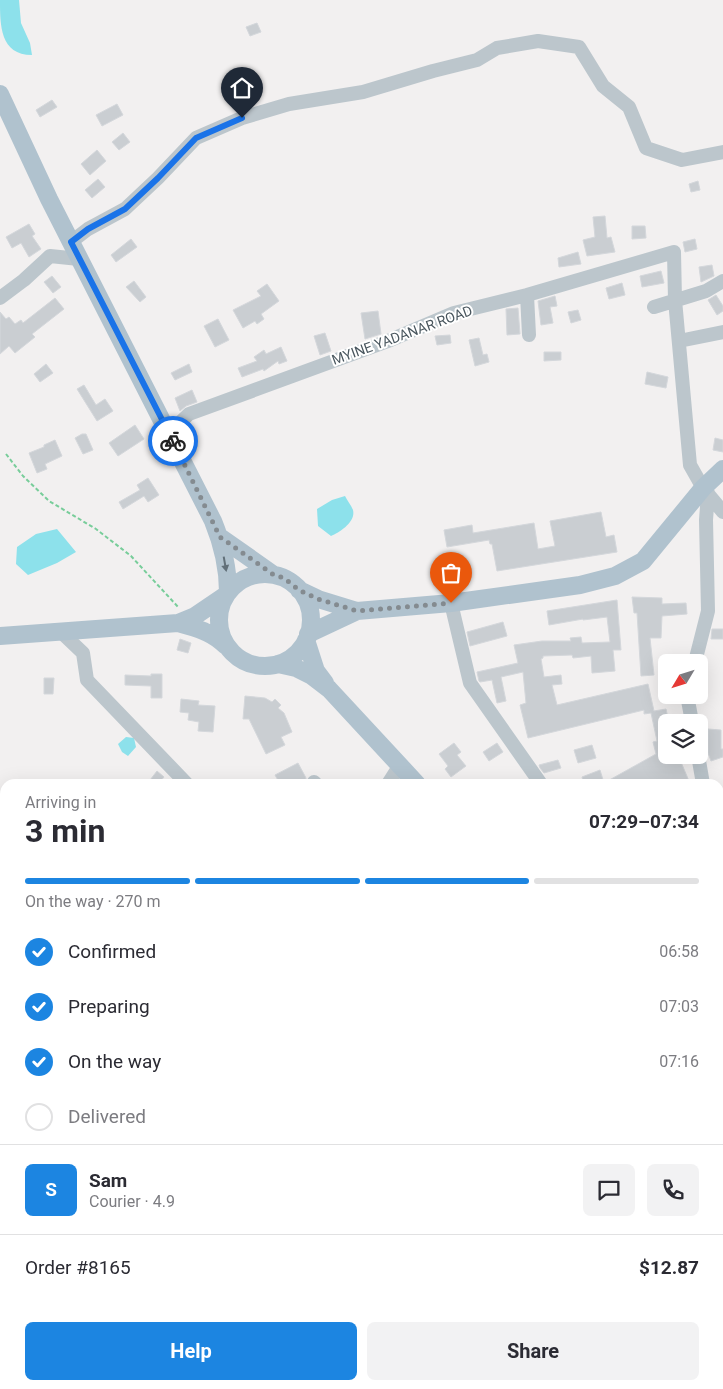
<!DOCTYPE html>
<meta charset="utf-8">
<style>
:root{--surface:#fff;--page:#f2f2f3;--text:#2b2b33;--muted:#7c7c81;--line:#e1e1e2;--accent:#1c85e1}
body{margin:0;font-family:Roboto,sans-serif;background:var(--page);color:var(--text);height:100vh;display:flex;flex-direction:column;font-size:19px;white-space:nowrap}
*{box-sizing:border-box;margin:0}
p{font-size:16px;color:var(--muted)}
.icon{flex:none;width:28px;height:28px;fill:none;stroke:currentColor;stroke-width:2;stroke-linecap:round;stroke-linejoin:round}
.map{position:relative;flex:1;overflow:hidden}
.details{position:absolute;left:0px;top:779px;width:724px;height:611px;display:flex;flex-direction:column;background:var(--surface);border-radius:15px 15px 0 0;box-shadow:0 5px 20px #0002}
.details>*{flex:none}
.needle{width:32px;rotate:232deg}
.tools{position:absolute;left:658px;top:654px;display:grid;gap:10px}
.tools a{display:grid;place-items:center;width:50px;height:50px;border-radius:8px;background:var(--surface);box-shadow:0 5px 20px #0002;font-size:25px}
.pin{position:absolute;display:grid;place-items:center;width:42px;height:42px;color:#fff;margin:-51px -21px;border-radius:50% 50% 50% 0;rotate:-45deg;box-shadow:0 0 5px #0007}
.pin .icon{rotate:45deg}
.courier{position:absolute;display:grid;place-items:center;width:50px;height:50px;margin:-25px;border:4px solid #1a73e8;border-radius:50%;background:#fff;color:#222;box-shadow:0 1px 6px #0007}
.head em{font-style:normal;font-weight:700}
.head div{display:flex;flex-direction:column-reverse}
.head{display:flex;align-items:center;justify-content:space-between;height:85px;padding:0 25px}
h1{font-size:32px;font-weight:700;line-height:38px}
.bar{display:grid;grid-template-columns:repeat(4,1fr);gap:8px 5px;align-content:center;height:60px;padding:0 25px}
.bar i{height:6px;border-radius:4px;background:var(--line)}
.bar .current{background:var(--accent)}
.bar p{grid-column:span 4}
.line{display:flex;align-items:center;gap:12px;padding:0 25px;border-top:1px solid var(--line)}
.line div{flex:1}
.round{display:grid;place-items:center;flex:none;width:52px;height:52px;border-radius:8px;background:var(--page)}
ol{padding:0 25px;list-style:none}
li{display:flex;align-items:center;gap:15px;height:55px}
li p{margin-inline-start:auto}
li .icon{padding:5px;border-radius:50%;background:var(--accent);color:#fff;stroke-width:4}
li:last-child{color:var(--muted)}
li i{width:28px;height:28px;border:2px solid var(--line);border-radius:50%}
.button{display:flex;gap:10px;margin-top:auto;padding:10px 25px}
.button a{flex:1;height:58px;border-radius:8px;background:var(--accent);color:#fff;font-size:20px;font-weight:700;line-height:58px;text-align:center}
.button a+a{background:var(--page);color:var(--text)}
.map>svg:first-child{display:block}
.education{fill:#e3e1e2}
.green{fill:#bfefcd}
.water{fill:#8de1eb}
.building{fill:#caced2;stroke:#d4d7db}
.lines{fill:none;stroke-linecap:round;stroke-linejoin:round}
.path{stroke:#78cd9a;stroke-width:2;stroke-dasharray:4 2.5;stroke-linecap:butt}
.minor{stroke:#bcc6cc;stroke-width:14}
.major{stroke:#b0c2ce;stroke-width:18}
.oneway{fill:#627079}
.done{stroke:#848b90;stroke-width:5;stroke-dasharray:0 9}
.route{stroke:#1a73e8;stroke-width:6}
.labels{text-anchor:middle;stroke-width:4;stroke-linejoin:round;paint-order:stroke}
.street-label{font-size:14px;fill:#48555d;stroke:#fff}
</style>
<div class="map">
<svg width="723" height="1389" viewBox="0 0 723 1389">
<rect width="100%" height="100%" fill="#f2f0f0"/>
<path class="education" d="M719 890 723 891V1040L719 1044Z"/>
<path class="green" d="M723 1041V1113L719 1108V1044Z
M0 1217 5 1220V1385H368L378 1389H0Z"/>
<path class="water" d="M0 0H19L21 23 30 43 32 55C0 55 0 25 0 0Z
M345 496C347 500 351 505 353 510 356 522 340 532 331 536L318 526 317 509 332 500Z
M57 529 76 552 57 563 28 575 16 564 17 547 36 534Z
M126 737 134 738 136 747 128 756 122 752 118 744Z"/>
<path class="building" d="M257 23 261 32 250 36 246 27Z
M52 100 57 107 40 117 36 110Z
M117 104 123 115 102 126 96 115Z
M123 133 130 142 119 150 112 142Z
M97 150 106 161 90 175 81 164Z
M98 179 105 187 92 198 85 190Z
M698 181 700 190 691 192 689 184Z
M605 216 607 238 611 237 615 252 587 256 583 240 595 237 593 217Z
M29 224 35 234 32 236 41 249 29 257 21 243 12 248 6 237Z
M632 226H645L646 238 632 239Z
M131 239 137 247 116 262 111 255Z
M695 239 697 249 685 252 683 242Z
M578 252 581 264 559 267 558 258Z
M712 265 714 276 701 282 699 267Z
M661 271 664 283 642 287 640 276Z
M52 276 61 287 53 293 44 282Z
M134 281 146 297 140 302 126 287Z
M622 283 625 295 609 299 606 288Z
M267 284 279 301 261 314 264 319 257 324 255 321 243 328 233 310 261 296 257 291Z
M716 295 723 306V311L717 315 708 300Z
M555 296 557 306 550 307 553 323 541 325 538 301Z
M55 298 64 309 32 334 35 337 15 353 9 346 0 354V312L6 319 9 317 15 324 21 320 23 323Z
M518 308 520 334 507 335 506 309Z
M578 310 581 320 571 323 568 312Z
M378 311 381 334 365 339 361 313Z
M218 319 229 340 215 347 204 326Z
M325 333 331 351 320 355 314 336Z
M450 335 451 343 437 345 435 336Z
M479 338 483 355 487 354 489 362 475 366 469 340Z
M281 347 287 361 279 364 278 361 264 371 263 369 242 377 238 368 257 361 254 357 264 350 266 354Z
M544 352H561V360L544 361Z
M46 364 53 373 40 382 34 374Z
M189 364 192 372 175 380 171 373Z
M647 372 668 377 666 388 645 384Z
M84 385 96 405 105 399 113 411 97 421 77 389Z
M192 390 197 402 186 406 180 411 175 398Z
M135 425 144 439 118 456 109 443Z
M82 434H86L93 450 83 454 75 438Z
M715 438 723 440V452L713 450Z
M55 440 62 456 45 464 47 469 37 473 29 453 44 447V445Z
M148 478 159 495 148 502 144 496 123 509 119 502 140 490 137 485Z
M601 512 606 537 614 535 617 552 497 571 492 544H490L489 540 447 547 444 530 472 525 473 533 534 523 538 549 555 546 550 521Z
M632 597 662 598V604L686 603 687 614 662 616 661 638H650L654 675 641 676 637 613H634Z
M617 600 621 650H613L615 671 592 673 591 656 573 658 572 655 543 656V658L541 659 544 677 561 675 562 684 552 685 557 705 648 684 654 711 666 709 669 722H666V755H678L689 781 683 784H584L582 777 600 770 604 783 656 754 653 742 657 741 651 713 644 714V710L528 738 520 705 526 703 523 672 501 677 506 701 497 703 492 680 480 682 479 681 477 672 518 663 514 645 542 641H571L570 638 581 637 582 643 610 642 607 617 583 620V619L549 625 547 611Z
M503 622 507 636 470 646 467 632Z
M712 629H723V639H711Z
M180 639 191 643 188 653 177 650Z
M151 674H162V698H151V686L125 685V675L151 676Z
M44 678H54L53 694H44Z
M245 696 265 698 272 702 275 699 281 705 278 708 284 713 292 732 281 737 285 745 266 754 249 719H243Z
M181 699 199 701 198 705 215 706 213 732 198 731 199 722 188 720 189 713 180 712Z
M708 729 721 730V749H723V757L711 761 708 753Z
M454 743 461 752 457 755 466 766 451 777 445 769 448 766 439 754Z
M497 743 503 752 489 761 483 752Z
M592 745 596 758 578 763 574 750Z
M558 760 561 768 544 773 540 768 539 765Z
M298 763 306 778 305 784H280L275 775Z
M157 771 164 777 158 784H147Z"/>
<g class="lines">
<path class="path" d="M6 454 23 476 49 501 96 529 131 556 179 608"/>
<path class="minor" d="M71 242 88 229 125 209 158 178 196 138 242 118 289 104 363 92 433 71 477 60 497 48 538 41 579 47 603 86 629 107 646 148 682 160 723 152
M527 295 529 335
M0 298 24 280 50 256 79 259
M654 307 706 291 723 281
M679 341 723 332
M169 433 189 414 388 341 454 313 527 295 674 252 675 300 690 465 703 488 723 512
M451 603 470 683 541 784
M61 632 83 653 87 680 187 784
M695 662 708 611 706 520 708 493
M687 695 692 722
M698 755 703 784
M314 782 316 784
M388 784 400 765
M719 861 723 871
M719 891 723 887
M0 979 5 976
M0 1094 5 1099
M719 1212 723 1222
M719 1306 723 1303
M513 1385 514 1389"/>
<path class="major" d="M0 94 49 199 213 521C222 543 228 568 228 592
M220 537 274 575
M219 620a46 46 0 1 1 92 0a46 46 0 1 1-92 0Z
M299 590 318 599 357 611
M178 623C197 629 211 631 226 646
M308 634 357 611 451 603 580 585 615 576 643 561 703 488 723 469
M0 636 178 623 195 616 226 595
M306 640 316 671 325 683
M278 664 296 668 312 676 329 689 417 784
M685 1385 686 1389"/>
</g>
<defs><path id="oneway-solid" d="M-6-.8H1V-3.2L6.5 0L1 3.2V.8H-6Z" transform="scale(1.25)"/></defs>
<use class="oneway" href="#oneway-solid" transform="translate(225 564) rotate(80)"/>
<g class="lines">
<path class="done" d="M173 441 220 537 274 575 284 578 299 590 318 599 357 611 451 603"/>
<path class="route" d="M173 441 71 242 88 229 125 209 158 178 196 138 242 118"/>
</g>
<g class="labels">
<g class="street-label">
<text transform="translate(402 335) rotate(-20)" y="5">MYINE YADANAR ROAD</text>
</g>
</g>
</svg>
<div class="tools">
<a><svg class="needle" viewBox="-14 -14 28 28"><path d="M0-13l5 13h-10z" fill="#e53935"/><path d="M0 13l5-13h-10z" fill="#7c7c81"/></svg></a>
<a><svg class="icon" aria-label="layers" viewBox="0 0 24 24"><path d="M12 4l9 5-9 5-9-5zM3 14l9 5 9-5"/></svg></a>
</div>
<div class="pin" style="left:451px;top:603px;background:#ea580c"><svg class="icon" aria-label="bag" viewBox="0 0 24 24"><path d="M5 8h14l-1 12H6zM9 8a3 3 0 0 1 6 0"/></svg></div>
<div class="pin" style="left:242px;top:118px;background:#1f2937"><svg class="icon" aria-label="home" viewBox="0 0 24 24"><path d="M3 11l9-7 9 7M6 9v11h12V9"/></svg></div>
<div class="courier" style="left:173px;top:441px"><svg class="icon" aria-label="bike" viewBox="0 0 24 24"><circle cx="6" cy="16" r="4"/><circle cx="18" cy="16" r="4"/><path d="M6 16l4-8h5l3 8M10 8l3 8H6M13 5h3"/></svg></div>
<section class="details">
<div class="head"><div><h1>3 min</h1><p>Arriving in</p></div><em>07:29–07:34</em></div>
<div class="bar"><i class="current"></i><i class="current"></i><i class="current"></i><i></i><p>On the way · 270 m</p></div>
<ol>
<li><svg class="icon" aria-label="check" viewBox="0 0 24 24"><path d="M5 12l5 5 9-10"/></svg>Confirmed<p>06:58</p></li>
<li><svg class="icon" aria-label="check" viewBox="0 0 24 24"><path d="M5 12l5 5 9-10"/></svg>Preparing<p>07:03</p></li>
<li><svg class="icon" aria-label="check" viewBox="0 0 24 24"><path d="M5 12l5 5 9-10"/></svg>On the way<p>07:16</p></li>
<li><i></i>Delivered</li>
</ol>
<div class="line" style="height:90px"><b class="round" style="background:var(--accent);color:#fff">S</b><div><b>Sam</b><p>Courier · 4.9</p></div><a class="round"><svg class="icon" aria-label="chat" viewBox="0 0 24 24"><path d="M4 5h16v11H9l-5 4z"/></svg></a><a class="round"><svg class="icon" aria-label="phone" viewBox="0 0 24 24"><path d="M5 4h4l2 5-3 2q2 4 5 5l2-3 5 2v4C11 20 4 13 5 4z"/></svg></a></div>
<div class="line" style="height:65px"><div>Order #8165</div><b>$12.87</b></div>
<div class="button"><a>Help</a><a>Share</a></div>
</section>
</div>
